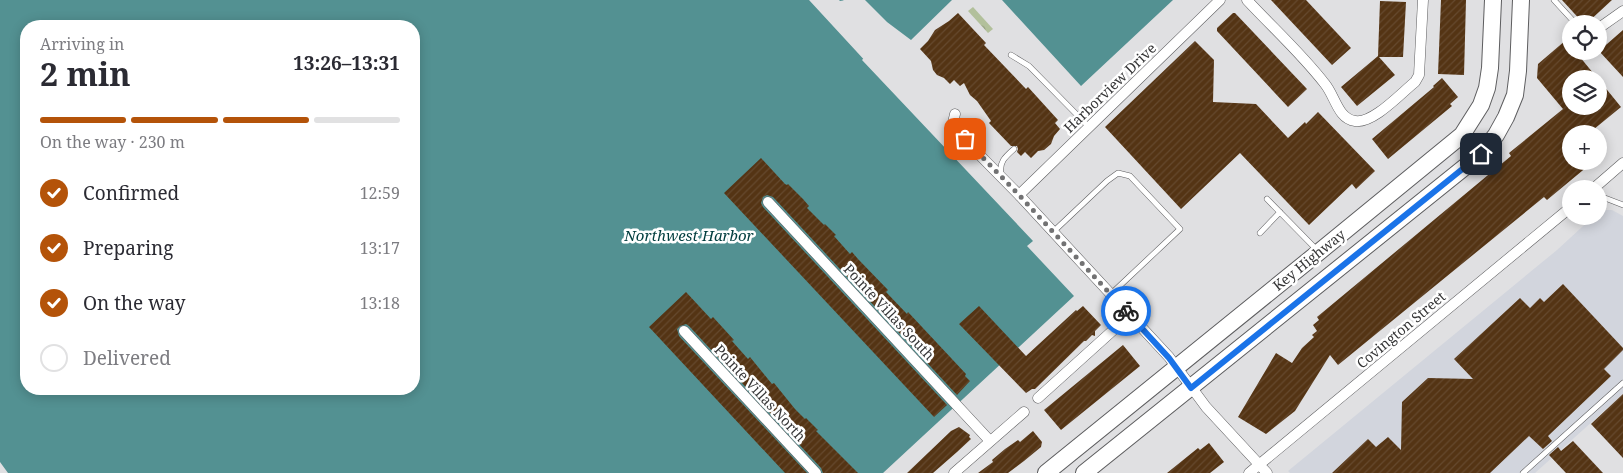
<!DOCTYPE html>
<meta charset="utf-8">
<style>
:root{--surface:#fff;--page:#f7f7f7;--text:#2b2b33;--muted:#7c7c81;--line:#e1e1e2;--accent:#b45309}
body{margin:0;font-family:"Noto Serif",serif;background:var(--page);color:var(--text);height:100vh;display:flex;flex-direction:column;font-size:19px;white-space:nowrap}
*{box-sizing:border-box;margin:0}
p{font-size:16px;color:var(--muted)}
.icon{flex:none;width:28px;height:28px;fill:none;stroke:currentColor;stroke-width:2;stroke-linecap:round;stroke-linejoin:round}
.map{position:relative;flex:1;overflow:hidden}
.sheet{position:absolute;left:20px;top:20px;width:400px;height:375px;display:flex;flex-direction:column;background:var(--surface);border-radius:20px;box-shadow:0 2px 12px #0003}
.sheet>*{flex:none}
.tools{position:absolute;left:1562px;top:15px;display:grid;gap:10px}
.tools a{display:grid;place-items:center;width:45px;height:45px;border-radius:50%;background:var(--surface);box-shadow:0 2px 12px #0003;font-size:25px}
.pin{position:absolute;display:grid;place-items:center;width:42px;height:42px;color:#fff;margin:-21px;border-radius:10px;box-shadow:0 2px 8px #0006}
.courier{position:absolute;display:grid;place-items:center;width:50px;height:50px;margin:-25px;border:4px solid #1a73e8;border-radius:50%;background:#fff;color:#222;box-shadow:0 1px 6px #0007}
.overview em{font-style:normal;font-weight:700}
.overview div{display:flex;flex-direction:column-reverse}
.overview{display:flex;align-items:center;justify-content:space-between;height:85px;padding:0 20px}
h1{font-size:32px;font-weight:700;line-height:38px}
.bar{display:grid;grid-template-columns:repeat(4,1fr);gap:8px 5px;align-content:center;height:60px;padding:0 20px}
.bar i{height:6px;border-radius:4px;background:var(--line)}
.bar .selected{background:var(--accent)}
.bar p{grid-column:span 4}
ol{padding:0 20px;list-style:none}
li{display:flex;align-items:center;gap:15px;height:55px}
li p{margin-inline-start:auto}
li .icon{padding:5px;border-radius:50%;background:var(--accent);color:#fff;stroke-width:4}
li:last-child{color:var(--muted)}
li i{width:28px;height:28px;border:2px solid var(--line);border-radius:50%}
.map>svg:first-child{display:block}
.built{fill:#d2d5dd}
.forest{fill:url(#forest-crowns)}
.water{fill:#539192;fill-rule:evenodd}
.pier{fill:#e0e0e2}
.building{fill:url(#building-hatch)}
.lines{fill:none;stroke-linecap:round;stroke-linejoin:round}
.lane-casing{stroke:#5d5d5f;stroke-width:6}
.street-casing{stroke:#5d5d5f;stroke-width:11}
.primary-casing{stroke:#5d5d5f;stroke-width:18}
.lane{stroke:#fff;stroke-width:5}
.street{stroke:#fff;stroke-width:10}
.primary{stroke:#fff;stroke-width:16}
.done{stroke:#727273;stroke-width:5;stroke-dasharray:0 9}
.route{stroke:#1a73e8;stroke-width:6}
.labels{text-anchor:middle;stroke-width:5;stroke-linejoin:round;paint-order:stroke}
.street-label{font-size:14px;fill:#363637;stroke:#fff}
.water-label{font-size:15px;font-style:italic;fill:#003d3e;stroke:#fff}
</style>
<div class="map">
<svg width="1623" height="473" viewBox="0 0 1623 473">
<defs>
<pattern id="forest-crowns" width="20" height="18" patternUnits="userSpaceOnUse" patternTransform="scale(1.25)"><rect width="20" height="18" fill="#b2c09b"/><path d="M2 6a3 3 0 1 1 6 0M12 15a3 3 0 1 1 6 0" fill="none" stroke="#929d7f"/></pattern>
<pattern id="building-hatch" width="6" height="6" patternUnits="userSpaceOnUse" patternTransform="scale(1.25)"><rect width="6" height="6" fill="#543414"/><path d="M-1 1l2-2M0 6l6-6M5 7l2-2" fill="none" stroke="#65492e"/></pattern>
</defs>
<rect width="100%" height="100%" fill="#e0e0e2"/>
<path class="built" d="M1600 210H1612L1623 216V394L1535 473H1290L1288 471 1557 250 1594 216H1599Z"/>
<path class="forest" d="M973 7 993 29 988 33 968 11Z"/>
<path class="water" d="M0 0H843L881 39 862 60 1033 241 1027 246 1074 296 883 473H8L0 462ZM26 26H414V389H26Z
M865 0H952L911 40 887 22Z
M1002 0H1173L1081 86Z"/>
<path class="pier" d="M809 0H839L840 1 846 0 883 37V41L865 59 880 77Z"/>
<path class="building" d="M1271 0H1306L1351 48 1332 65Z
M1441 0H1466L1464 75 1438 74Z
M1562 0H1612L1586 24H1584Z
M1380 1 1406 2 1403 57H1379L1395 75 1357 106 1341 87 1378 56Z
M958 13 986 43 984 45 1026 89 1028 87 1058 120 1055 123 1060 129 1054 136 1051 144 1044 150 1038 151 1031 158 1025 152 1021 156 1017 152 1018 149 1017 146H1011L989 123 991 121 977 101 970 95 964 83 960 86 954 80 950 84 944 78 937 75 933 70 931 61 920 49 928 41 935 30 949 21Z
M1233 13H1235L1307 89 1288 107 1217 31V28Z
M1623 30V77L1599 51Z
M1566 40 1571 46V51H1575L1598 79H1571V106H1599V80L1621 107 1588 134H1571V161H1594L1547 200 1544 197 1338 365 1330 355 1295 411 1266 434 1238 417 1276 353 1292 363 1302 348 1314 337 1312 335 1317 331 1313 325 1319 320 1317 317 1511 156 1509 153 1563 109 1537 78 1538 64Z
M1195 41 1214 60 1213 102 1256 104 1288 138 1305 122 1306 124 1318 112 1375 171 1356 189 1352 184 1309 225 1240 153 1181 209 1105 127Z
M1442 78 1458 97 1450 104 1452 106 1388 159 1372 139 1434 87 1433 86Z
M761 158 785 184 787 185 788 184 803 199 809 206 807 208 824 225 825 224 836 235 834 236 850 254 852 252 858 259 888 290 886 292 907 314 908 312 966 374 965 376 970 381 957 395 773 197 767 195 763 197 761 203 763 207 947 405 934 417 724 193Z
M1563 284 1623 348V350L1604 369 1611 376 1548 436 1552 441 1543 449 1529 436 1490 473H1332L1368 439 1376 447 1388 437 1401 450 1402 402 1428 378 1473 379 1454 359 1520 298 1530 308 1540 298 1544 302Z
M686 292 711 319 713 317 734 340 732 341 748 359 750 357 772 384 774 383 795 409 805 419 806 418 818 430 816 431 858 473H823L821 468 689 326 686 324 680 326 677 329 679 336 807 473H785L649 327Z
M979 306 1026 356 1076 310 1077 311 1083 306 1101 325 1095 331V336L1092 335 1086 341H1084L1035 389H1032L1026 393 959 324Z
M1123 345 1140 366 1061 430 1044 410Z
M1623 394V458L1591 424Z
M959 427 970 435 969 437 971 439 957 452 933 473H907L951 431Z
M1033 431 1042 442 1041 447 1024 461 1008 473H978L993 462 992 460 1005 449 1018 440 1020 442Z
M1573 441 1603 473H1566L1549 455 1558 447 1561 451Z
M1209 443 1224 462 1210 473H1167L1198 448 1200 450Z"/>
<g class="lines">
<g class="lane-casing">
<path id="lane" d="M1554 0 1576 24
M1011 55 1029 66 1089 127
M1001 174C999 162 1005 157 1014 149
M1267 199 1317 250
M1599 199 1605 198 1623 205
M1053 232 1107 181 1118 173 1130 176 1180 229 1111 294
M1260 233 1280 212
M1523 473 1623 383"/>
</g>
<g class="street-casing">
<path id="street" d="M1247 0C1273 28 1302 54 1325 84 1335 96 1338 119 1355 121 1373 124 1401 93 1415 82L1419 75 1423 0
M1599 28 1623 11
M955 114 952 127 1019 195 1169 357 1206 407 1267 473
M1593 189 1623 163
M1019 195 1220 0
M768 202 990 441
M684 331 816 473
M1038 398 1130 315
M954 473 1024 412
M1249 473 1571 207"/>
</g>
<g class="primary-casing">
<path id="primary" d="M1046 473 1319 252 1462 135 1481 105 1487 88 1490 68 1493 0
M1084 473 1481 154 1496 135 1506 117 1515 95 1518 71 1521 0"/>
</g>
<use href="#lane" class="lane"/>
<use href="#street" class="street"/>
<use href="#primary" class="primary"/>
</g>
<g class="lines">
<path class="done" d="M965 139 1019 195 1126 311"/>
<path class="route" d="M1126 311 1169 358 1191 388 1481 154"/>
</g>
<g class="labels">
<g class="street-label">
<text transform="translate(1110 88) rotate(-44)" y="5">Harborview Drive</text>
<text transform="translate(1309 260) rotate(-39)" y="5">Key Highway</text>
<text transform="translate(889 312) rotate(47)" y="5">Pointe Villas South</text>
<text transform="translate(1401 330) rotate(-40)" y="5">Covington Street</text>
<text transform="translate(760 393) rotate(47)" y="5">Pointe Villas North</text>
</g>
<g class="water-label">
<text x="689" y="241">Northwest Harbor</text>
</g>
</g>
</svg>
<div class="tools">
<a><svg class="icon" aria-label="locate" viewBox="0 0 24 24"><circle cx="12" cy="12" r="6"/><path d="M12 2v4M12 18v4M2 12h4M18 12h4"/></svg></a>
<a><svg class="icon" aria-label="layers" viewBox="0 0 24 24"><path d="M12 4l9 5-9 5-9-5zM3 14l9 5 9-5"/></svg></a>
<a>+</a>
<a>−</a>
</div>
<div class="pin" style="left:965px;top:139px;background:#ea580c"><svg class="icon" aria-label="bag" viewBox="0 0 24 24"><path d="M5 8h14l-1 12H6zM9 8a3 3 0 0 1 6 0"/></svg></div>
<div class="pin" style="left:1481px;top:154px;background:#1f2937"><svg class="icon" aria-label="home" viewBox="0 0 24 24"><path d="M3 11l9-7 9 7M6 9v11h12V9"/></svg></div>
<div class="courier" style="left:1126px;top:311px"><svg class="icon" aria-label="bike" viewBox="0 0 24 24"><circle cx="6" cy="16" r="4"/><circle cx="18" cy="16" r="4"/><path d="M6 16l4-8h5l3 8M10 8l3 8H6M13 5h3"/></svg></div>
<section class="sheet">
<div class="overview"><div><h1>2 min</h1><p>Arriving in</p></div><em>13:26–13:31</em></div>
<div class="bar"><i class="selected"></i><i class="selected"></i><i class="selected"></i><i></i><p>On the way · 230 m</p></div>
<ol>
<li><svg class="icon" aria-label="check" viewBox="0 0 24 24"><path d="M5 12l5 5 9-10"/></svg>Confirmed<p>12:59</p></li>
<li><svg class="icon" aria-label="check" viewBox="0 0 24 24"><path d="M5 12l5 5 9-10"/></svg>Preparing<p>13:17</p></li>
<li><svg class="icon" aria-label="check" viewBox="0 0 24 24"><path d="M5 12l5 5 9-10"/></svg>On the way<p>13:18</p></li>
<li><i></i>Delivered</li>
</ol>
</section>
</div>
